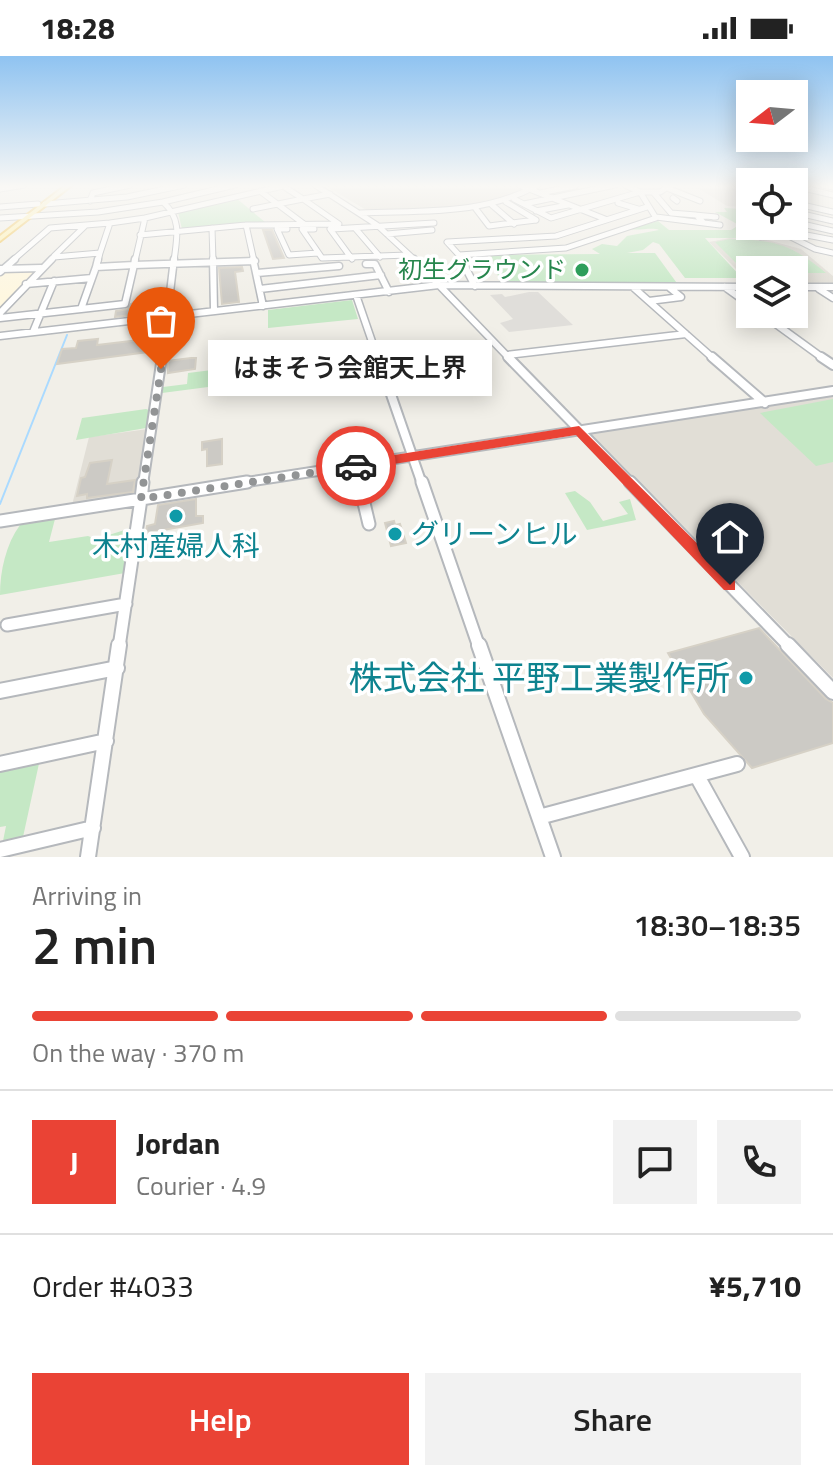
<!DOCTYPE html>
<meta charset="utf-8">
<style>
:root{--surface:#fff;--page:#f2f2f2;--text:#222;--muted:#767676;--line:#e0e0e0;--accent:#ea4335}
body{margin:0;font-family:"Titillium Web","Noto Sans JP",sans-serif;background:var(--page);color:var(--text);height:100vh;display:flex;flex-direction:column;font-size:30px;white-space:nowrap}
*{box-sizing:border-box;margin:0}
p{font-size:26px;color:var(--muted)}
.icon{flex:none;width:44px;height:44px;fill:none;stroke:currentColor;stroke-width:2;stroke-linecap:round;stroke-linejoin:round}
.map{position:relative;height:801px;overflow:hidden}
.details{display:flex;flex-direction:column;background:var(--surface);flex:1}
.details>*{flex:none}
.needle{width:52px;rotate:254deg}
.tools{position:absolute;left:736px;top:24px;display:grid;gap:16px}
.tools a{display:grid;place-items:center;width:72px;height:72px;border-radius:0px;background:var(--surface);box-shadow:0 4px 20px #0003;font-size:40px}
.pin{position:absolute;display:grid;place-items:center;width:68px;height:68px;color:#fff;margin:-82px -34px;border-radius:50% 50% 50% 0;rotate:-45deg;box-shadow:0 0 8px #0007}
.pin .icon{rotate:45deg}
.courier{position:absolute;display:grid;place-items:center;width:80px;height:80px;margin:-40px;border:6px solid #ea4335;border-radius:50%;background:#fff;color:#222;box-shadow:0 2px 10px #0007}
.bubble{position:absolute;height:56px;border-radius:0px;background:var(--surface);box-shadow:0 4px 20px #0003;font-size:26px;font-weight:600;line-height:56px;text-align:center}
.headline em{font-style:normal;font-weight:600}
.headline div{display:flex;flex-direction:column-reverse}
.headline{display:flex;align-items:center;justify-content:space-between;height:136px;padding:0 32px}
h1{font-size:52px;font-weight:600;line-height:60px}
.bar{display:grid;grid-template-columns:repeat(4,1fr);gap:12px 8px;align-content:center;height:96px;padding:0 32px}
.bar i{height:10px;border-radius:6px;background:var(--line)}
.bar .active{background:var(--accent)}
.bar p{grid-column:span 4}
.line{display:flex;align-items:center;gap:20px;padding:0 32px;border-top:2px solid var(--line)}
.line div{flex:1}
.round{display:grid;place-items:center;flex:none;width:84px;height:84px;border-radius:0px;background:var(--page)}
.cta{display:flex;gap:16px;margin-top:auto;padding:16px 32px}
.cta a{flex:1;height:92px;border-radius:0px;background:var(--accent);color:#fff;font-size:32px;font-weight:600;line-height:92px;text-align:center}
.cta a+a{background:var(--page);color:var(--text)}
.status{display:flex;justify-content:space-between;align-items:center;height:56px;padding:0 40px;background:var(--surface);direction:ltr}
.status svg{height:22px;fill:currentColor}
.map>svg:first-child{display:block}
.commercial{fill:#fef7e0}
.industrial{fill:#e0deda}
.education{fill:#e1ded6}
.green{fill:#c5e8c5}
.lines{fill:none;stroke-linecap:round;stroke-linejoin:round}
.stream{stroke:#aadaff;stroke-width:2}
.building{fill:#cccac5;stroke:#d6d1c6;stroke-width:2}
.minor-far4-casing{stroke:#b5b8bc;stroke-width:7}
.minor-far3-casing{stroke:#b5b8bc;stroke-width:9}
.minor-far2-casing{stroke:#b5b8bc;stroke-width:12}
.minor-far1-casing{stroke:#b5b8bc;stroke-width:15}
.minor-casing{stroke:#b5b8bc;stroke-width:18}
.major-casing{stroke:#f2c960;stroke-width:4}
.minor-far4{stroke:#fff;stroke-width:5}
.minor-far3{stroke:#fff;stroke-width:6}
.minor-far2{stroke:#fff;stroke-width:8}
.minor-far1{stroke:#fff;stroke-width:11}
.minor{stroke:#fff;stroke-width:14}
.major{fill:#fff2af;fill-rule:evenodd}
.route{fill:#ea4335}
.done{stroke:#929495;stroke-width:8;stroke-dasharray:0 14.4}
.leisure-dot{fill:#2e9e5b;stroke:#fff;stroke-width:3}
.culture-dot{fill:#0f9aa8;stroke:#fff;stroke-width:3}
.labels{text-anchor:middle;stroke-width:7;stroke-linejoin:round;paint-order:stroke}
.far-leisure-label{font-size:24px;fill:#27864d;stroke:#fff;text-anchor:end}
.culture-label{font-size:28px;fill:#0d838f;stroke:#fff;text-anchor:start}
.near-culture-label{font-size:34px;fill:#0d838f;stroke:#fff;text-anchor:end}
</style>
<div class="status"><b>18:28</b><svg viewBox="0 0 49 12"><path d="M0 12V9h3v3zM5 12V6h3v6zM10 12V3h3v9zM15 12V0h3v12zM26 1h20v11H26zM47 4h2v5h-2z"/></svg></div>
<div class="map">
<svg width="833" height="801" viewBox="0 0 833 801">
<rect width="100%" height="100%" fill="#f1efe8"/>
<path class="commercial" d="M35 214 0 257V216Z"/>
<path class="industrial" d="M529 236H538L573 269 509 276 500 267 513 263 490 239 502 238 505 241Z"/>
<path class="education" d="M324 129H517L526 136 461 153 368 155Z
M693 129H750V140L744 141 745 151 727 150Z
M730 182 771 185 801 193 833 220V229H794V214H750V227L709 186Z
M833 340V622L590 377Z
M148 373 139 437 72 449 89 381Z"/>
<path class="green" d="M744 140H750V170L764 171 743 178 748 182H705L742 222H685L659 188 653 186 643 194 627 197H655L679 230 501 229 491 199 600 198 592 193 602 188 617 190 627 180 659 174C652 171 639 175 629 173L658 165 669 174H731L739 169 715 156H727L724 152 745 153Z
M236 142 265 166 182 173 178 156Z
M731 183C776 184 792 189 826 217H794V214L744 215 715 186Z
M352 244 358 263 268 272V254Z
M267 307 269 323 162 337 163 331 187 328 188 317Z
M833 343V406L816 410 760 357Z
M146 353 149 354 146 372 76 384 82 362Z
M575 435 590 446 603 465 628 458 619 446 630 443 636 464 587 474 565 437Z
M55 463 49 486 88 480 96 483 131 472 125 517 0 539C0 515 6 488 20 469Z
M40 703 23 781 3 785 6 770 0 771V712Z"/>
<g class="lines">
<path class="stream" d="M0 448 67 279"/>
</g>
<path class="building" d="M263 174H272L284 202 273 203Z
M242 211 243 215 235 216 239 246 222 248 219 212Z
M147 238H155L154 246 163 245 162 248 149 257 131 251 130 259 115 261 116 255 128 253 131 248 145 246Z
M157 282 155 295 57 308 62 293 76 292 78 285 98 283 97 289Z
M191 302H196L195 313 168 317V305Z
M222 383V408L207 410V393L202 394V386Z
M112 404 107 428 135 424 133 436 94 441 87 442V438L77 440 81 422 85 421 90 407Z
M196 443V460H203V467L146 477 147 470 155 468 158 449Z
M394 465 395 469 400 468 406 487 391 490 385 467Z
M759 572 826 643 833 647V687L752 712 704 658 668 597Z"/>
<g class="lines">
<g class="minor-far4-casing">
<path id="minor-far4" d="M315 129 377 169 416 205
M519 129 605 163
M625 129 640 136
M823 129 833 131
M667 132 700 145
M0 133 24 129
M260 135 304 168
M653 136 671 157 696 159 704 167 656 161
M540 137 575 130
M673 142 677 145
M514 143 551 162 640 136
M794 144 808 133 833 139
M90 145 93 137 130 129
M506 146 536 164
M618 147 638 153
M794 147 833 156
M45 148 127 141 184 129
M524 148 615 129
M492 149 514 168
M0 151 38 148
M476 153 489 170 536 164
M536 155 568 149
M794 156 833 165
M360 157C422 154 482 160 538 129
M695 159 716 161H713
M0 162 98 156 163 146
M145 162 283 130 303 143 330 138
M794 166 833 175
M704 167 720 169
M246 169 254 205
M769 170 815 193 833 197
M212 172 213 205
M355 172 380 201
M287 173H277L289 199 318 197
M314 173H302L322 202 408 199
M330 173 352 203
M332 173 434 167
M796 177 833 184
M387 178 432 174
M140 179 246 169 339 168 303 143 253 153
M761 181 782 180
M100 197 110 167 145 162 135 205
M459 199 447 186 556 180 647 151
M54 200 86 169 110 167
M12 205 50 172 86 169
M50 205 54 201 100 197 98 205
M174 205C177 181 182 163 163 146L235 129
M249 205H255
M462 205 459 199 566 192 656 162 640 136H660L671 129"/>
</g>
<g class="minor-far3-casing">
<path id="minor-far3" d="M135 203 134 209 255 205
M213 203 214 255
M253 203 263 250
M414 203 510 303
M461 203 475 230
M366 208H375L389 236
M134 209 125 248 81 253 96 211Z
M96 211 98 203
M1 213 41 212
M0 216 15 203
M257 217 339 210
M26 228 92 222
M725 231 750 249
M794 231H833
M634 232 714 303
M260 233 381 219
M819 233 833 242
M356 239 378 303
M649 245 681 241 670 232
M0 257 52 203
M762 258 824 303
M0 262 81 253
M33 276 54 225
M0 280 439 229 750 231
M507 299 686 278
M162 303 174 203"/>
</g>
<g class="minor-far2-casing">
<path id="minor-far2" d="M378 301 422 428
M508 301 632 428
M712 301 765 347
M821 301 833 309
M355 410 359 428
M143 428 162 301
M234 428 833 335"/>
</g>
<g class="minor-far1-casing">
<path id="minor-far1" d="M143 426 141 443 247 426
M359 426 369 468
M422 426 479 591
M630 426 790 591
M0 465 141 443 119 591
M7 569 126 548"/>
</g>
<g class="minor-casing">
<path id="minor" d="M479 589 553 801
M788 589 833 636
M0 635 117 612
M0 708 106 685
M697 720 742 801
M539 761 737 708
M0 794 93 772
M88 801 119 589"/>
</g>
<g class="major-casing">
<path id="major" d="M66 129H72L0 185V180Z"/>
</g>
<use href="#minor-far4" class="minor-far4"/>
<use href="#minor-far3" class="minor-far3"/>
<use href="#minor-far2" class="minor-far2"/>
<use href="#minor-far1" class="minor-far1"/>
<use href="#minor" class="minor"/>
<use href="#major" class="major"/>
</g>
<linearGradient id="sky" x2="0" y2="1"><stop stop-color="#8fc3f1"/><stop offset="0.54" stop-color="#f9f8f5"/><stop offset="1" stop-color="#f9f8f5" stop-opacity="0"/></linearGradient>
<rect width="833" height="241" fill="url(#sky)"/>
<path class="route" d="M579 370 735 525V534H724L576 379 356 414 349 410 356 405Z"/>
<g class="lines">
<path class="done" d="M161 313 141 443 356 410"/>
</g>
<circle class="leisure-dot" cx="582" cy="214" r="8"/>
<g class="culture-dot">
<circle cx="176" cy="460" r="8"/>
<circle cx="395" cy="478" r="8"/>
<circle cx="746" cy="622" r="8"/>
</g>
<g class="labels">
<g class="far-leisure-label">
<text x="566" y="222">初生グラウンド</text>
</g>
<g class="culture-label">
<text x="411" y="488">グリーンヒル</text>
<text x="176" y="500" text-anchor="middle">木村産婦人科</text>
</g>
<g class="near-culture-label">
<text x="730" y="634">株式会社 平野工業製作所</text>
</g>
</g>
</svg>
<div class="tools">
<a><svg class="needle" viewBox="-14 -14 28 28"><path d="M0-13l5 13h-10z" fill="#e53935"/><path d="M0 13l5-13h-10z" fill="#767676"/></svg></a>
<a><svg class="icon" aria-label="locate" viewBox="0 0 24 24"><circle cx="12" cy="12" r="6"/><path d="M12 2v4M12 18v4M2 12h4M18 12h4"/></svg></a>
<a><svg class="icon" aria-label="layers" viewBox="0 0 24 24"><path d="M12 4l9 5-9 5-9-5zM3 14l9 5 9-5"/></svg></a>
</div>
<div class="pin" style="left:161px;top:313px;background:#ea580c"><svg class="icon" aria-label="bag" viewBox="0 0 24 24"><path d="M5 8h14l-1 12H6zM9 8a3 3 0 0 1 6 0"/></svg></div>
<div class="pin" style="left:730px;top:529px;background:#1f2937"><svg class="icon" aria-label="home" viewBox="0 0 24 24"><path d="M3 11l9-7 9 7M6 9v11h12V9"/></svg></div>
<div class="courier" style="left:356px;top:410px"><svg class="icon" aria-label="car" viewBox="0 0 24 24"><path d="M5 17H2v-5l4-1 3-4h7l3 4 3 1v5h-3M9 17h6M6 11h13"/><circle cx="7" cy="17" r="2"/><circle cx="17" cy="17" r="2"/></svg></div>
<div class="bubble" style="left:208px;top:284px;width:284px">はまそう会館天上界</div>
</div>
<section class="details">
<div class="headline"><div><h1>2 min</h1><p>Arriving in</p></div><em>18:30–18:35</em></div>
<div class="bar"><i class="active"></i><i class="active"></i><i class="active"></i><i></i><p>On the way · 370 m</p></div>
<div class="line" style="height:144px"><b class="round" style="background:var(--accent);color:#fff">J</b><div><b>Jordan</b><p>Courier · 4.9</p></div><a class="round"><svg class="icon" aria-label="chat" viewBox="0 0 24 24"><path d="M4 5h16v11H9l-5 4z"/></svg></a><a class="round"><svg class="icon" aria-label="phone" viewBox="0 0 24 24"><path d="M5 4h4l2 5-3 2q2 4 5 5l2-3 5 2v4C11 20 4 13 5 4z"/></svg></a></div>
<div class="line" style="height:104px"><div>Order #4033</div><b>¥5,710</b></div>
<div class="cta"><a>Help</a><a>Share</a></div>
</section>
